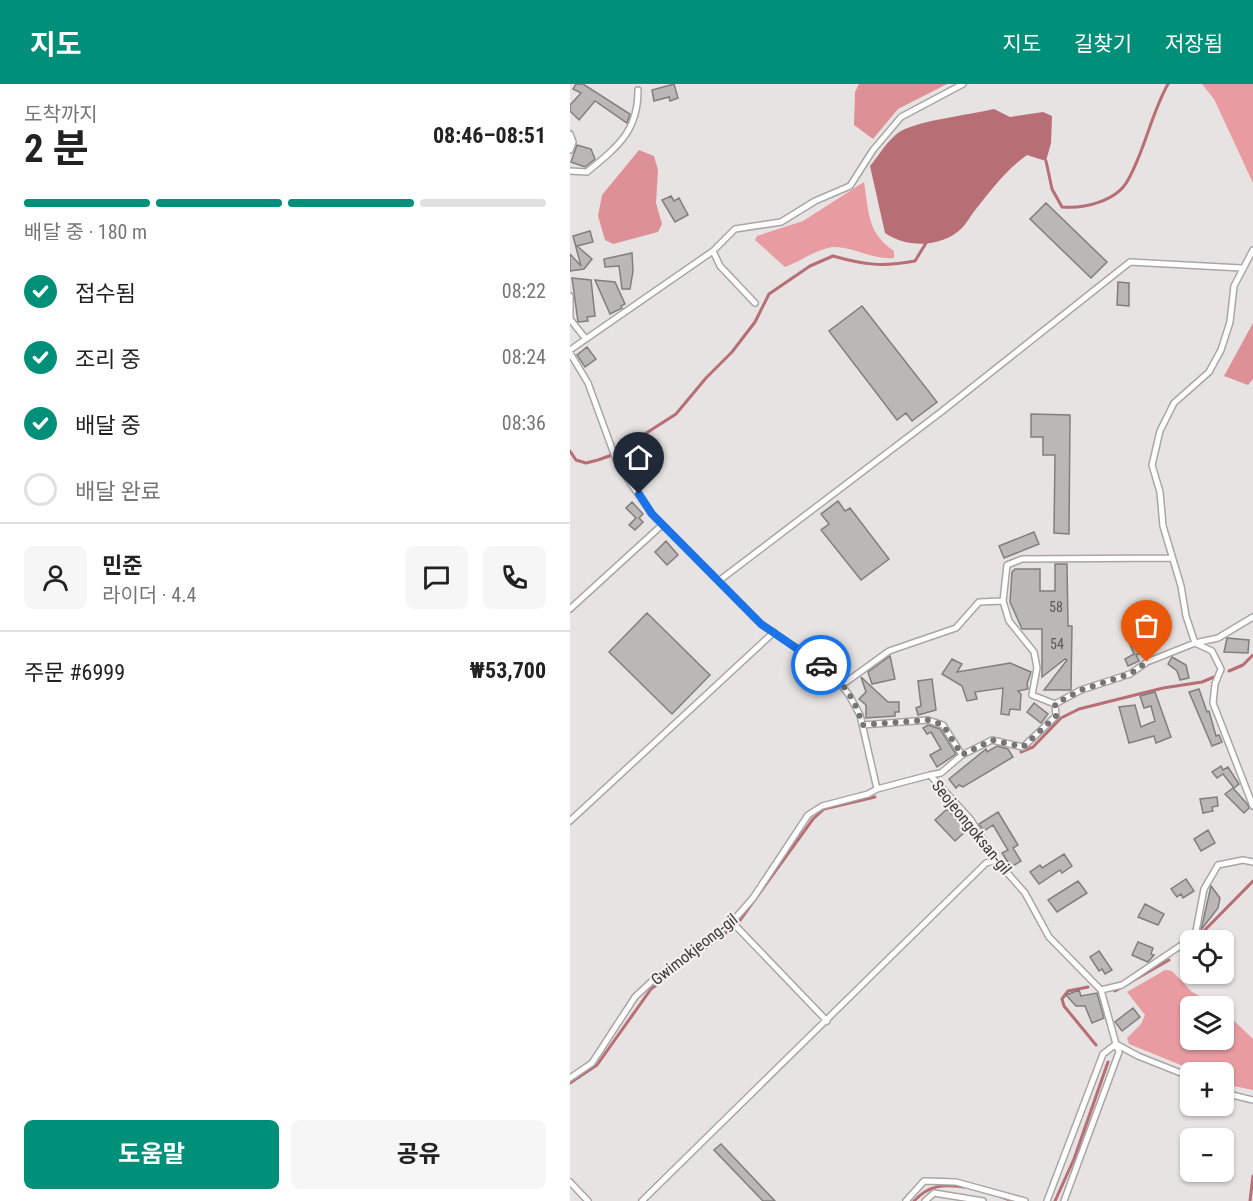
<!DOCTYPE html>
<html lang="ko">
<meta charset="utf-8">
<style>
:root{--surface:#fff;--page:#f6f6f6;--text:#222;--muted:#767676;--line:#e0e0e0;--accent:#008f79}
body{margin:0;font-family:"Roboto Condensed","Noto Sans KR",sans-serif;background:var(--page);color:var(--text);height:100vh;display:flex;flex-direction:column;font-size:22px;white-space:nowrap}
*{box-sizing:border-box;margin:0}
p{font-size:20px;color:var(--muted)}
.icon{flex:none;width:33px;height:33px;fill:none;stroke:currentColor;stroke-width:2;stroke-linecap:round;stroke-linejoin:round}
.map{position:relative;flex:1;overflow:hidden}
.details{display:flex;flex-direction:column;background:var(--surface);width:570px}
.details>*{flex:none}
.buttons{position:absolute;left:610px;top:846px;display:grid;gap:12px}
.buttons a{display:grid;place-items:center;width:54px;height:54px;border-radius:9px;background:var(--surface);box-shadow:0 2px 4px #0004;font-size:30px}
.pin{position:absolute;display:grid;place-items:center;width:51px;height:51px;color:#fff;margin:-62px -26px;border-radius:50% 50% 50% 0;rotate:-45deg;box-shadow:0 0 6px #0007}
.pin .icon{rotate:45deg}
.courier{position:absolute;display:grid;place-items:center;width:60px;height:60px;margin:-30px;border:4px solid #1a73e8;border-radius:50%;background:#fff;color:#222;box-shadow:0 2px 8px #0007}
.head em{font-style:normal;font-weight:700}
.head div{display:flex;flex-direction:column-reverse}
.head{display:flex;align-items:center;justify-content:space-between;height:102px;padding:0 24px}
h1{font-size:39px;font-weight:700;line-height:45px}
.bar{display:grid;grid-template-columns:repeat(4,1fr);gap:9px 6px;align-content:center;height:72px;padding:0 24px}
.bar i{height:8px;border-radius:4px;background:var(--line)}
.bar .on{background:var(--accent)}
.bar p{grid-column:span 4}
.line{display:flex;align-items:center;gap:15px;padding:0 24px;border-top:2px solid var(--line)}
.line div{flex:1}
.round{display:grid;place-items:center;flex:none;width:63px;height:63px;border-radius:9px;background:var(--page)}
ol{padding:0 24px;list-style:none}
li{display:flex;align-items:center;gap:18px;height:66px}
li p{margin-inline-start:auto}
li .icon{padding:6px;border-radius:50%;background:var(--accent);color:#fff;stroke-width:4}
li:last-child{color:var(--muted)}
li i{width:33px;height:33px;border:3px solid var(--line);border-radius:50%}
.primary-button{display:flex;gap:12px;margin-top:auto;padding:12px 24px}
.primary-button a{flex:1;height:69px;border-radius:9px;background:var(--accent);color:#fff;font-size:24px;font-weight:700;line-height:69px;text-align:center}
.primary-button a+a{background:var(--page);color:var(--text)}
header{display:flex;align-items:center;gap:36px;box-sizing:border-box;height:84px;padding:0 30px;background:var(--accent);color:#fff}
header strong{font-size:28px}
nav{display:flex;gap:33px;margin-inline-start:auto;font-size:21px}
main{display:flex;flex:1;min-height:0}
.map>svg:first-child{display:block}
.green{fill:#e89ca1}
.forest{fill:#dd9196}
.water{fill:#b76e74}
.lines{fill:none;stroke-linecap:round;stroke-linejoin:round}
.stream{stroke:#b76e74;stroke-width:3}
.building{fill:#bbb7b7;stroke:#827e7e;stroke-width:1.5}
.lane-casing{stroke:#aaa6a6;stroke-width:8}
.lane{stroke:#fff;stroke-width:5}
.done{stroke:#777474;stroke-width:6;stroke-dasharray:0 10.8}
.route{stroke:#1a73e8;stroke-width:8}
.labels{text-anchor:middle;stroke-width:4.5;stroke-linejoin:round;paint-order:stroke}
.number-label{font-size:14px;fill:#5b5858}
.street-label{font-size:16px;fill:#3b3939;stroke:#f5f0f0}
</style>
<header>
<strong>지도</strong>
<nav><a>지도</a><a>길찾기</a><a>저장됨</a></nav>
</header>
<main>
<section class="details">
<div class="head"><div><h1>2 분</h1><p>도착까지</p></div><em>08:46–08:51</em></div>
<div class="bar"><i class="on"></i><i class="on"></i><i class="on"></i><i></i><p>배달 중 · 180 m</p></div>
<ol>
<li><svg class="icon" aria-label="check" viewBox="0 0 24 24"><path d="M5 12l5 5 9-10"/></svg>접수됨<p>08:22</p></li>
<li><svg class="icon" aria-label="check" viewBox="0 0 24 24"><path d="M5 12l5 5 9-10"/></svg>조리 중<p>08:24</p></li>
<li><svg class="icon" aria-label="check" viewBox="0 0 24 24"><path d="M5 12l5 5 9-10"/></svg>배달 중<p>08:36</p></li>
<li><i></i>배달 완료</li>
</ol>
<div class="line" style="height:108px"><a class="round"><svg class="icon" aria-label="person" viewBox="0 0 24 24"><circle cx="12" cy="8" r="4"/><path d="M4 21q1-7 8-7t8 7"/></svg></a><div><b>민준</b><p>라이더 · 4.4</p></div><a class="round"><svg class="icon" aria-label="chat" viewBox="0 0 24 24"><path d="M4 5h16v11H9l-5 4z"/></svg></a><a class="round"><svg class="icon" aria-label="phone" viewBox="0 0 24 24"><path d="M5 4h4l2 5-3 2q2 4 5 5l2-3 5 2v4C11 20 4 13 5 4z"/></svg></a></div>
<div class="line" style="height:78px"><div>주문 #6999</div><b>₩53,700</b></div>
<div class="primary-button"><a>도움말</a><a>공유</a></div>
</section>
<div class="map">
<svg width="683" height="1117" viewBox="0 0 683 1117">
<rect width="100%" height="100%" fill="#e7e3e3"/>
<path class="green" d="M632 0H683V99L644 15Z
M294 98C299 128 297 149 324 167V174C302 176 285 163 264 163 249 164 229 178 215 183L185 156 187 152 233 137Z
M595 886 602 887 622 908 648 922H621V956H654V927L683 955V1006L654 1000V988H628L559 960 557 954 571 940 575 931 557 908Z"/>
<path class="forest" d="M289 0H377L328 25 303 55 284 41 285 8Z
M69 66 84 72 88 86 86 119 92 140 88 148 43 160 35 156 28 132 32 111Z
M683 239V295L678 301 654 292Z"/>
<path class="water" d="M424 25 440 33 473 28 482 32 481 59 476 77 457 71C436 86 421 106 406 125 401 131 397 139 392 144 372 164 336 164 315 149L300 82C309 71 319 54 331 47 351 36 399 31 424 25Z"/>
<g class="lines">
<path class="stream" d="M476 77 482 105 492 123C514 125 547 117 558 96 575 66 581 30 598 0
M0 367 6 376 16 379 28 376 42 371 106 330 136 294 162 268 185 238 199 210 240 182 263 172C295 181 312 183 345 177L356 159
M659 587 673 581 683 571
M451 668 463 663 491 634 509 625 593 604 632 598 644 593
M168 839 243 735 254 725 305 713
M625 856 683 797
M619 861 621 860
M518 903 498 907 492 915 494 922 526 961
M545 907 599 876
M0 999 27 981 81 905 158 847
M432 1113 442 1117
M344 1117C359 1101 373 1100 394 1103
M485 1117 504 1075 538 978
M680 1117 683 1092"/>
</g>
<path class="building" d="M6 0H13L60 30 57 39 25 17 9 36 0 27V21L11 9 3 5Z
M104 0 108 14 100 17 99 13 84 17 82 6Z
M7 61 21 65 25 75 15 83 1 78Z
M101 112 104 117 109 114 118 131 105 138 92 116Z
M476 119 537 178 521 194 460 135Z
M20 147 23 158 7 162 22 175 14 185 0 187V170L11 182 3 152Z
M62 169 63 187 60 205H52L49 182 35 183 34 175Z
M2 194 21 196 25 232 17 233 18 237 8 238Z
M25 196 45 198 55 220 51 222 52 224 40 230Z
M548 198 559 199V222L547 221Z
M292 222 367 318 342 337 336 329 327 336 259 247Z
M17 263 26 275 15 283 7 271Z
M461 330 500 331 499 450 484 449 485 371H473V353H461Z
M268 417 275 427 280 424 319 475 291 496 251 446 259 440 251 430Z
M62 418 73 430 69 434 73 438 65 446 59 441 66 434 56 424Z
M464 448 469 460 434 474 429 462Z
M96 457 108 471 97 481 85 468Z
M485 480H497L498 542H502L501 606H474L497 576 495 575 472 593V545H452L440 518 442 488 445 485H470V507H485Z
M77 529 140 591 102 630 39 568Z
M566 554 573 568 566 571 569 577 558 582 555 575 564 570 559 558Z
M657 554 679 556 678 569 654 568Z
M320 572 325 595 302 600 298 588Z
M602 573 616 581 619 594 610 596 607 587 598 580Z
M382 575 392 580 387 588 440 579 461 588 457 600 458 605 448 607 451 610 450 626 440 625 439 631 431 630 433 604 405 608 407 615 397 617 392 602 372 590Z
M291 593 318 618H329V628H325V632L296 634V621L289 615 296 608Z
M362 595 366 626 348 631 346 624 351 622 348 597Z
M629 605 637 628 639 627 646 652 649 651 652 658 642 662 619 608Z
M585 608 601 653 586 659 584 652 559 659 549 623 565 621 571 643 585 637 581 622 574 624 570 612Z
M464 619 478 630 471 639 457 628Z
M358 641 370 645 386 670 367 683 360 671 371 665 361 648 357 650 353 644Z
M427 662 438 665 443 673 393 703 389 701 386 704 379 695 416 665 417 668Z
M651 682 653 686 658 683 669 700 664 704 653 690 647 694 642 688Z
M663 704 678 721 679 724 674 729 655 710Z
M647 713 648 722 642 723 643 727 633 729 630 715Z
M377 725 397 746 385 757 365 736Z
M428 728 448 761 443 764 451 777 441 783 432 769 438 766 423 741 414 747 409 740Z
M638 746 645 759 631 767 624 755Z
M494 770 502 782 492 789 490 786 469 800 460 788 470 781 472 784Z
M616 795 624 807 613 814 611 810 607 813 601 805Z
M508 797 517 809 487 828 478 816Z
M641 802 650 814 648 824 631 846Z
M575 820 594 830 588 841 568 833Z
M568 858 583 864 581 870 584 871 578 878 562 871Z
M529 867 542 886 535 890 532 885 529 887 520 873Z
M509 906 511 912 527 909 534 934 522 939 515 922H506L496 911Z
M563 924 570 933 552 947 545 938Z
M151 1060 205 1117H193L144 1066Z"/>
<g class="lines">
<g class="lane-casing">
<path id="lane" d="M0 50 3 58 0 66
M0 87 17 88C47 63 68 48 68 6
M683 166 664 202 660 238 651 266 639 288 604 319 590 347 582 381 590 408 593 442 611 502 616 532 625 559 648 554 683 533
M143 167 150 182 185 219
M0 212V234
M0 235 15 254
M0 266 143 167 165 145 211 138 245 117 280 102 303 66 331 33 393 0
M0 269 18 299 48 381 82 430 191 540 260 587 279 611 290 631 307 705 360 691 401 736 426 776 455 809 479 853 531 906 546 960 568 972 621 993
M150 496 371 328 560 178 671 184
M433 517 437 481 452 475 602 474
M0 525 92 441
M272 601 319 567 386 544 409 518 433 517 439 537 464 568 467 584 462 611 485 620 511 606 560 590 577 578 625 559 642 567 651 585 645 600 643 619 683 722
M292 641 358 636 373 641 392 671 422 656 453 663 486 632 485 620
M360 691 371 689 392 671
M0 737 204 548
M162 838 257 937
M531 906 552 901 613 860 626 847 634 805 648 781 673 776 683 778
M0 994 22 979 65 913 82 897 162 838 183 814 238 731 252 722 298 710 307 705
M654 1009 683 1016
M0 1098 18 1117
M72 1117 416 779 426 776
M336 1117 354 1097 386 1098 455 1117
M355 1117 364 1109 413 1117
M477 1117 533 970 546 960 549 968 494 1117"/>
</g>
<use href="#lane" class="lane"/>
</g>
<g class="lines">
<path class="done" d="M251 581C270 593 288 619 292 641L358 636 373 641 392 671 422 656 453 663 486 632 485 620 511 606 560 590 577 578"/>
<path class="route" d="M69 410 82 430 191 540 251 581"/>
</g>
<g class="labels">
<g class="number-label">
<text x="486" y="528">58</text>
<text x="487" y="565">54</text>
</g>
<g class="street-label">
<text transform="translate(402 743) rotate(51)" y="6">Seojeongoksan-gil</text>
<text transform="translate(124 865) rotate(-38)" y="6">Gwimokjeong-gil</text>
</g>
</g>
</svg>
<div class="buttons">
<a><svg class="icon" aria-label="locate" viewBox="0 0 24 24"><circle cx="12" cy="12" r="6"/><path d="M12 2v4M12 18v4M2 12h4M18 12h4"/></svg></a>
<a><svg class="icon" aria-label="layers" viewBox="0 0 24 24"><path d="M12 4l9 5-9 5-9-5zM3 14l9 5 9-5"/></svg></a>
<a>+</a>
<a>−</a>
</div>
<div class="pin" style="left:577px;top:578px;background:#ea580c"><svg class="icon" aria-label="bag" viewBox="0 0 24 24"><path d="M5 8h14l-1 12H6zM9 8a3 3 0 0 1 6 0"/></svg></div>
<div class="pin" style="left:69px;top:410px;background:#1f2937"><svg class="icon" aria-label="home" viewBox="0 0 24 24"><path d="M3 11l9-7 9 7M6 9v11h12V9"/></svg></div>
<div class="courier" style="left:251px;top:581px"><svg class="icon" aria-label="car" viewBox="0 0 24 24"><path d="M5 17H2v-5l4-1 3-4h7l3 4 3 1v5h-3M9 17h6M6 11h13"/><circle cx="7" cy="17" r="2"/><circle cx="17" cy="17" r="2"/></svg></div>
</div>
</main>
